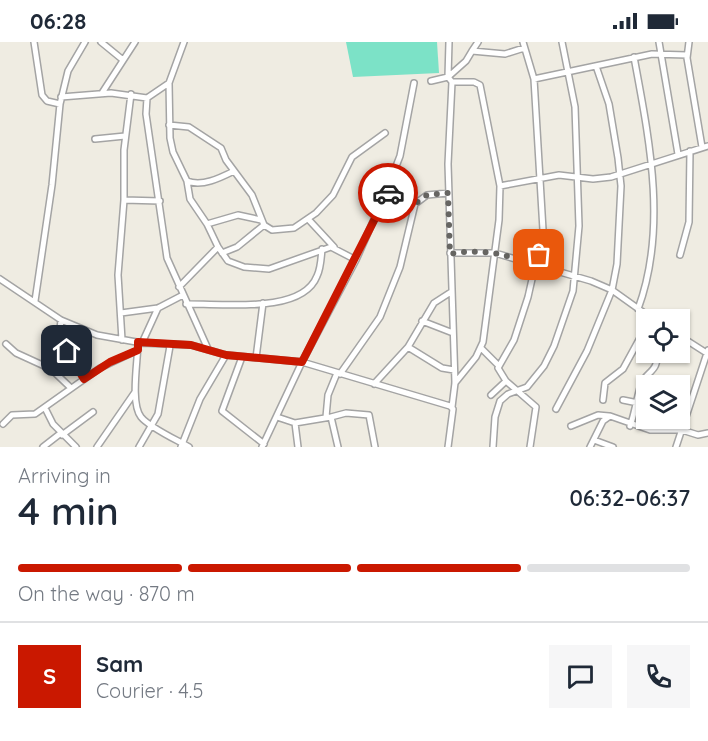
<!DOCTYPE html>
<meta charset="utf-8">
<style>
:root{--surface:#fff;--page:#f6f6f7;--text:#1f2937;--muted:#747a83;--line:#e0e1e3;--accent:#ca1800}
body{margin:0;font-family:Quicksand,sans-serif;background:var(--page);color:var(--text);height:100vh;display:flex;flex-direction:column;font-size:22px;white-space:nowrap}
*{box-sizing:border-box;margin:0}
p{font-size:20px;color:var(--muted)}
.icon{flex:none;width:33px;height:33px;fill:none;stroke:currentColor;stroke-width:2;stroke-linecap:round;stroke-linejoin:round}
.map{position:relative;height:405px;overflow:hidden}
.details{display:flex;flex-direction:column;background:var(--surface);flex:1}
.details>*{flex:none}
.tools{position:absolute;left:636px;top:267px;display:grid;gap:12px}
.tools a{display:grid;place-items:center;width:54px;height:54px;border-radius:0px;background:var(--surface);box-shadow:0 2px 4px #0004;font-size:30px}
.pin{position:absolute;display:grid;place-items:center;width:51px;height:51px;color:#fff;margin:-26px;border-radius:12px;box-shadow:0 3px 9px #0006}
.courier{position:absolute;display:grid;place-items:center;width:60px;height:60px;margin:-30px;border:4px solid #ca1800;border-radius:50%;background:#fff;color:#222;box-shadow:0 2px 8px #0007}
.overview em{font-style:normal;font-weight:600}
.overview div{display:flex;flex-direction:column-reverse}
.overview{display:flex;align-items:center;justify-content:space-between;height:102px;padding:0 18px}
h1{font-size:39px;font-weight:600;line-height:45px}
.bar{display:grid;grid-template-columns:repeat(4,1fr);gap:9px 6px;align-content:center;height:72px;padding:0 18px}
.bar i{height:8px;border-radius:4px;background:var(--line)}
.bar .current{background:var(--accent)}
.bar p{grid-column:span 4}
.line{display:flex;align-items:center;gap:15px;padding:0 18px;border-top:2px solid var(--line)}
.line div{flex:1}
.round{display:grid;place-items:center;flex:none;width:63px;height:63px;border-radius:0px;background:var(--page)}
.status{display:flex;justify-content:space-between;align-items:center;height:42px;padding:0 30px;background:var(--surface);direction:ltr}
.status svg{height:16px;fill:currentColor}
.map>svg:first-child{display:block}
.pitch{fill:#7ce2c7}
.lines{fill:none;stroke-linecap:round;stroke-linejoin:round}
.minor-casing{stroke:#a4a4a4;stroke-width:8}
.minor{stroke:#fff;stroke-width:5}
.done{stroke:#666562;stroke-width:6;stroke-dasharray:0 10.8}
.route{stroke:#ca1800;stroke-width:8}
</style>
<div class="status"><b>06:28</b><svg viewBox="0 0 49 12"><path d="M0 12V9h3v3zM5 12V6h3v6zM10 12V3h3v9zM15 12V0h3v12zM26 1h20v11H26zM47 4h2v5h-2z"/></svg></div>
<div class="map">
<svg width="708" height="405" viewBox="0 0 708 405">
<rect width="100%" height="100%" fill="#efece2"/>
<path class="pitch" d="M346 0H437L439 31 353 35Z"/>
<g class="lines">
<g class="minor-casing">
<path id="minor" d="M34 0 42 53 47 59 60 62
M101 0 123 18
M184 0 169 41 147 56 146 72 167 216 208 307
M523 0 534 37 543 188 528 255 514 298 498 326 506 339 536 365 530 405
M659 0 678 112
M689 0 687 16 702 105
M472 9 478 0
M634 15C649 96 668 186 638 267
M534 37 652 12 687 13
M431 39 448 35 449 0
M452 40H474L480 43 500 144 499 178 483 300 476 315 455 341
M169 41 170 96 173 110 187 139 190 157 207 182 218 205 228 219 244 225 269 227 331 205 356 218
M102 51 135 0
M61 55 111 51 147 56
M169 83 189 85 221 106 226 118 252 153 264 183 272 188 294 186 316 171 333 153 352 115 385 91
M95 97 125 94
M187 139C202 145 220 136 234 129
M500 144 559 133 593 137 611 135 708 104
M386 150 415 162
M124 158 160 159
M309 178 334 205
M207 182 238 173 261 178
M222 211 237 205 264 183
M450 211H495L591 239 612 248 654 278
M680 213 689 180 690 109
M0 237 61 278 97 293 142 301 191 303 226 313 302 320 450 364 453 367 448 405
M179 245 218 205
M35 259 52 143 60 62 68 29 85 0
M186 262C220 261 302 273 317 234 321 226 321 216 322 207
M121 271 158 266 183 253
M61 278 59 295 84 337
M422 279 453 291
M680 294 708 312
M122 298 118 233 124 158V108L131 52
M138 300C138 318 130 361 141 375 150 386 177 398 189 405
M142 301 158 266
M6 302 16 311 51 327 71 346
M408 305 442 326 454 328
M481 306 498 323
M242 315 222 369 264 402
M256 316 263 261
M340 332 380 275 400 225 415 162 427 153 448 151
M374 342 408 305 434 261 451 250
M491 353 506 339
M603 358 605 341 623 327 646 285
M623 358 638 361
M452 365 455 341 448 122 452 40 448 35 466 19 472 9 505 12 524 6
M45 366 53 382 76 405
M556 367 587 309 612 248 617 222 621 144 618 116 609 62 596 24
M277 375 295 381 331 375 338 405
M326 375 328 353 337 331
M331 375 346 371 369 373 375 405
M295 381 298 405
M3 382 12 373 35 372 100 326 138 308
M571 384 598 373 609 374
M630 384C635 372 638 348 642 340 648 329 660 328 656 310
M62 393 93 370
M594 398 613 405
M43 405 61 391
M97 405 135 350
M139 405 158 372 170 304
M181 405 200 357 226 313
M262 405 302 320 356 218 386 150 400 114 414 41
M493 405 495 375 500 359 508 352 527 345 544 324 554 304 573 249 579 184 575 65 562 0
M590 405 603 379 610 374 650 388H682L698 393 708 391
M676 405 708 308"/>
</g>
<use href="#minor" class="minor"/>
</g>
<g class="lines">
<path class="done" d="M388 151 415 162 427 153 448 151 450 212C481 206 508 212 536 224L539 213"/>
<path class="route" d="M67 309 84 337 110 320 138 308V300L191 303 226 313 302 320 388 151"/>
</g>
</svg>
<div class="tools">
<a><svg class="icon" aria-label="locate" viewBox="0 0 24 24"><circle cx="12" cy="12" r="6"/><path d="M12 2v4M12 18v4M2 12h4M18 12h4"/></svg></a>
<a><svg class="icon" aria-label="layers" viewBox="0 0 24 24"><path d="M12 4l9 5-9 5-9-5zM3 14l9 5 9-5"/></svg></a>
</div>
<div class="pin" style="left:539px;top:213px;background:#ea580c"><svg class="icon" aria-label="bag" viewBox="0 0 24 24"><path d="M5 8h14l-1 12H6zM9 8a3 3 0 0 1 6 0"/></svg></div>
<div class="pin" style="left:67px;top:309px;background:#1f2937"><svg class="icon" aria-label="home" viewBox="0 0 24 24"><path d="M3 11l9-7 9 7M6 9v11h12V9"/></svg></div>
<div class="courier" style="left:388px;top:151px"><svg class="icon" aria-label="car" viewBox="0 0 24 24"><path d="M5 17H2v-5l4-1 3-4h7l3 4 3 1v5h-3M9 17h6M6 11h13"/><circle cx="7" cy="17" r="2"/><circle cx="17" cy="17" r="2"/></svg></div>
</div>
<section class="details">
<div class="overview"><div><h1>4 min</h1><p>Arriving in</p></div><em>06:32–06:37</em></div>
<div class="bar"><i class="current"></i><i class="current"></i><i class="current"></i><i></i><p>On the way · 870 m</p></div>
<div class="line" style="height:108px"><b class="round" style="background:var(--accent);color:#fff">S</b><div><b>Sam</b><p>Courier · 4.5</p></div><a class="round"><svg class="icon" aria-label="chat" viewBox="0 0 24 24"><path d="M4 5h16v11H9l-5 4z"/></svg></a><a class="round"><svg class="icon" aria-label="phone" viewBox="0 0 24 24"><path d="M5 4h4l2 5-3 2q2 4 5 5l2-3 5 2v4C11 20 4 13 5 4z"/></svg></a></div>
</section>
